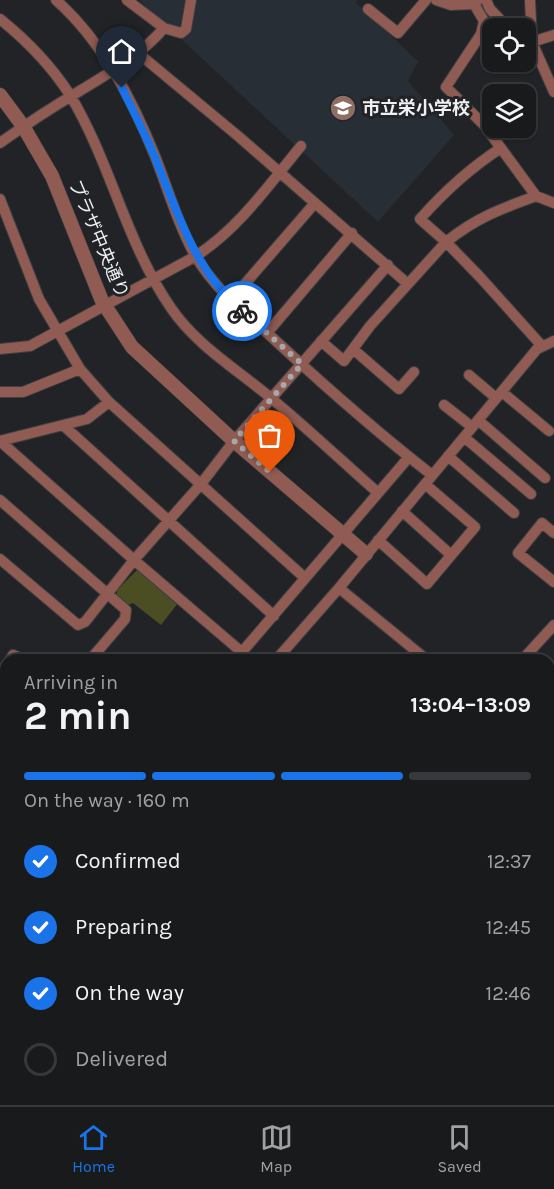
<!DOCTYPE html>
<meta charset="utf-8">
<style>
:root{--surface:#191a1c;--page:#262729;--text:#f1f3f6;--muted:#9fa1a3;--line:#37383b;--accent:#1a73e8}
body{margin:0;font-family:Karla,"Noto Sans JP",sans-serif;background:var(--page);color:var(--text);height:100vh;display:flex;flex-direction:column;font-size:22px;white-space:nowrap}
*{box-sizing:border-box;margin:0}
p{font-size:20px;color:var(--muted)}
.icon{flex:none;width:33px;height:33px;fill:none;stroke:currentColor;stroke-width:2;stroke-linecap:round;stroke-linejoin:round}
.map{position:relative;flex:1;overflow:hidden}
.panel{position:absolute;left:0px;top:654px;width:555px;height:452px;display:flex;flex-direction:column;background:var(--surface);border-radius:18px 18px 0 0;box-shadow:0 2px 4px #0004,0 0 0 2px var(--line)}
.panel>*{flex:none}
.fabs{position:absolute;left:482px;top:18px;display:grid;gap:12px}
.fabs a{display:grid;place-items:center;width:54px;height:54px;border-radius:12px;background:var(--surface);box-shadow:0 2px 4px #0004,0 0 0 2px var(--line);font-size:30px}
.pin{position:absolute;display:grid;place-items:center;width:51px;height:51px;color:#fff;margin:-62px -26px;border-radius:50% 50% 50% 0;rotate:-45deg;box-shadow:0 0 6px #0007}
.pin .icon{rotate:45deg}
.courier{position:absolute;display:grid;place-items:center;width:60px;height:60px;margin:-30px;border:4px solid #1a73e8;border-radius:50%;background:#fff;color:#222;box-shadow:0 2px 8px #0007}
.overview em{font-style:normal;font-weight:700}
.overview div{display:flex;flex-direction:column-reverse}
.overview{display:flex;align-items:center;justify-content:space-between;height:102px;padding:0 24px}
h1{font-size:39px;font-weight:700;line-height:45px}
.bar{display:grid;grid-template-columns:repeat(4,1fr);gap:9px 6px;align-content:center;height:72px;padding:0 24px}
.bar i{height:8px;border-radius:4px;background:var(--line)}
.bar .selected{background:var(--accent)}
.bar p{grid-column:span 4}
ol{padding:0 24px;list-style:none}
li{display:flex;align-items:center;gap:18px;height:66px}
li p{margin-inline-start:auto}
li .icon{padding:6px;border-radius:50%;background:var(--accent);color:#fff;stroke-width:4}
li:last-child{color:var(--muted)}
li i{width:33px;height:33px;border:3px solid var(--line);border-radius:50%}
.tab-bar{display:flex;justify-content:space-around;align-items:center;height:84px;border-top:2px solid var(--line);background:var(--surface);font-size:16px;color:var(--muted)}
.tab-bar a{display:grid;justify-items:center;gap:3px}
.tab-bar .selected{color:var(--accent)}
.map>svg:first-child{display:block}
.built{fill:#282e36}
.green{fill:#4b4d23}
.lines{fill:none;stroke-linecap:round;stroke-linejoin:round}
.minor-casing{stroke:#3e4043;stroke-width:12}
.tertiary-casing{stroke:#3e4043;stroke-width:15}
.minor{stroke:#8f5b52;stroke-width:10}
.tertiary{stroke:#8f5b52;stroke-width:14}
.done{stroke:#a6a8ab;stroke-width:6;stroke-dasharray:0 10.8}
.route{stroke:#1a73e8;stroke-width:8}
.labels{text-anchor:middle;stroke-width:6;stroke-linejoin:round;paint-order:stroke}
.poi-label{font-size:18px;font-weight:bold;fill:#eef0f2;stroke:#212326;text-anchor:start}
.street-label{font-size:18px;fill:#eef0f2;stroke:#212326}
</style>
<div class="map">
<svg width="554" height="1105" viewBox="0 0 554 1105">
<rect width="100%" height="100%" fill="#212326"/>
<path class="built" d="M139 0H357L356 3 418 61 408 81 454 135 378 222Z"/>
<path class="green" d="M138 569 178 603 161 625 133 603 128 605 117 596V590Z"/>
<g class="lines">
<g class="minor-casing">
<path id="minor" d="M56 0C102 41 132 99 155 156 168 189 178 225 196 257 217 292 248 315 277 342 327 388 379 434 432 475
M127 0 164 28 181 33 186 29 191 0
M436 0 451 5 474 4
M478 0 474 4 484 21 481 34 446 87 484 125 536 196 554 203
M486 0 490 9 508 28
M530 0 532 42 554 92
M368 9 398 33 426 0
M0 19C26 40 52 67 70 95 111 163 126 243 171 308 196 345 238 370 272 399 308 429 342 461 377 492
M526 39 532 42 554 35
M138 53 238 136 408 284
M0 143C25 125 51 108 78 92 109 73 141 55 164 28
M501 148C470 168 444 192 420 219L446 242C476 218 500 209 536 196
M0 199 39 299 80 369 109 402 305 578
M230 301 315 203
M267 333 352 233
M321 341 344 361 370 326 446 242 480 277 542 346
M0 349 30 346 196 256C239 228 268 186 301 146
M353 349 399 389 414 372
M469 375 496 398
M0 392H23L80 369
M502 392 549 431
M444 405 472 427
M478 420 545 478
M64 426 274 616
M464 437 531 494
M0 441 134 560 251 660
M0 441 87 419 109 402
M448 456 514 513
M0 500 126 610 125 619 90 660
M402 511 451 555
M554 533 542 523 518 553 554 582
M378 540 427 584 475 527 425 484
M0 559 78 625 85 622 134 560 201 484 234 441 388 265
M339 588 427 660
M242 652 409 457
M10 660 13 655 26 660
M276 660 339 588 537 349 554 341
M522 660 554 625
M0 675 6 666
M0 690 6 696
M549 706 554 709
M0 771 6 775
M549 809 554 803
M549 880 554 883
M0 949 6 944
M549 1076 554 1075
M16 1105 18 1100
M201 1105 204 1100
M301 1105 303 1100"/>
</g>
<g class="tertiary-casing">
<path id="tertiary" d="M0 95 23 126 52 176 102 301 132 347 234 441 366 554"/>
</g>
<use href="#minor" class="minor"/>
<use href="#tertiary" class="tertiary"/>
</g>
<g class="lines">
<path class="done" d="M242 311 302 364 234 441 270 472"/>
<path class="route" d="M122 88C133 110 144 132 154 155 177 211 194 270 242 311"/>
</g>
<defs>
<g id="school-disc" transform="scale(1.35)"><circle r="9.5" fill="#8d6e63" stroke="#212326"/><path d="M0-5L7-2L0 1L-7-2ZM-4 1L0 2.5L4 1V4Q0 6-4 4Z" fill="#fff"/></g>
</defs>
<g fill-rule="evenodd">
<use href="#school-disc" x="343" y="108"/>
</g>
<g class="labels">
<g class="poi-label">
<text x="362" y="114">市立栄小学校</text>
</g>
<g class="street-label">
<text transform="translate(99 239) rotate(67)" y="6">プラザ中央通り</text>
</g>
</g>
</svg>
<div class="fabs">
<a><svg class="icon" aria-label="locate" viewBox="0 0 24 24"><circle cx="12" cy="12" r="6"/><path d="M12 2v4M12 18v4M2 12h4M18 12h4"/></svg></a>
<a><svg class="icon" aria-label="layers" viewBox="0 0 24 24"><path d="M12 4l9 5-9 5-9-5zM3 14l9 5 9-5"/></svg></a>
</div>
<div class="pin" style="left:270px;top:472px;background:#ea580c"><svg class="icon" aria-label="bag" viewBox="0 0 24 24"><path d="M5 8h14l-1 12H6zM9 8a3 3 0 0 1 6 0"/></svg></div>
<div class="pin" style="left:122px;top:88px;background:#1f2937"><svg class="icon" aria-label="home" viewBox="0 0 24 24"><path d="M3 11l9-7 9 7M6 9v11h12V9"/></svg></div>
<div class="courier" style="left:242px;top:311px"><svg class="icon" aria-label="bike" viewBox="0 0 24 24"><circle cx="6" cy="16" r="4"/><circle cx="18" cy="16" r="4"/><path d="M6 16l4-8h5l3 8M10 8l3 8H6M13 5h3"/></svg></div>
<section class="panel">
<div class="overview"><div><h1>2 min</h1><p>Arriving in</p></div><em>13:04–13:09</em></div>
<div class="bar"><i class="selected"></i><i class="selected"></i><i class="selected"></i><i></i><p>On the way · 160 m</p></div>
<ol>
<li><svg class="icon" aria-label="check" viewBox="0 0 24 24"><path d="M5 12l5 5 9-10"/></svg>Confirmed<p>12:37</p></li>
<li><svg class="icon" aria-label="check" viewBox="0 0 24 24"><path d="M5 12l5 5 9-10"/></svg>Preparing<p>12:45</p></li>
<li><svg class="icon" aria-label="check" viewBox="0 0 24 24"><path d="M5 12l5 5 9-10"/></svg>On the way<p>12:46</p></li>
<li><i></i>Delivered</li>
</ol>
</section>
</div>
<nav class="tab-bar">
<a class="selected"><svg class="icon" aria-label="home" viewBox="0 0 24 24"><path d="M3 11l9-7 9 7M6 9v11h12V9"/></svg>Home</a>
<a><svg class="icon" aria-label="map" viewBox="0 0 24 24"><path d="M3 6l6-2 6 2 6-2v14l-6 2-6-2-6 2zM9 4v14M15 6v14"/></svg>Map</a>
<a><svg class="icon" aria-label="saved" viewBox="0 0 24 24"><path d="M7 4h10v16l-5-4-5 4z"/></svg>Saved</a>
</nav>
